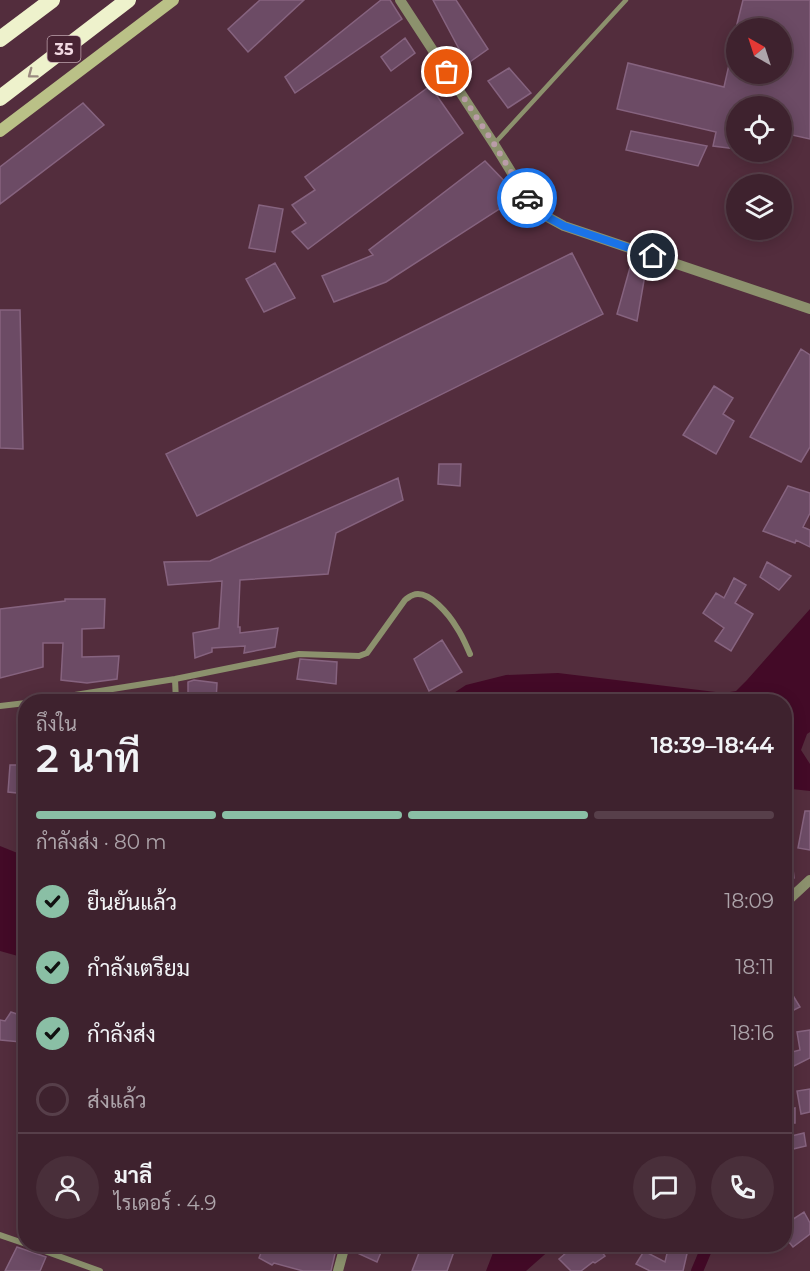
<!DOCTYPE html>
<html lang="th">
<meta charset="utf-8">
<style>
:root{--surface:#3e222e;--page:#492f3a;--text:#f1f3f6;--muted:#ada4aa;--line:#573f4a;--accent:#8abfa5}
body{margin:0;font-family:Montserrat,Sarabun,sans-serif;background:var(--page);color:var(--text);height:100vh;display:flex;flex-direction:column;font-size:22px;white-space:nowrap}
*{box-sizing:border-box;margin:0}
p{font-size:20px;color:var(--muted)}
.icon{flex:none;width:33px;height:33px;fill:none;stroke:currentColor;stroke-width:2;stroke-linecap:round;stroke-linejoin:round}
.map{position:relative;flex:1;overflow:hidden}
.panel{position:absolute;left:18px;top:694px;width:774px;height:558px;display:flex;flex-direction:column;background:var(--surface);border-radius:24px;box-shadow:0 3px 15px #0003,0 0 0 2px var(--line)}
.panel>*{flex:none}
.needle{width:39px;rotate:321deg}
.tools{position:absolute;left:726px;top:18px;display:grid;gap:12px}
.tools a{display:grid;place-items:center;width:66px;height:66px;border-radius:50%;background:var(--surface);box-shadow:0 3px 15px #0003,0 0 0 2px var(--line);font-size:30px}
.pin{position:absolute;display:grid;place-items:center;width:51px;height:51px;color:#fff;margin:-26px;border:3px solid #fff;border-radius:50%;box-shadow:0 2px 6px #0007}
.courier{position:absolute;display:grid;place-items:center;width:60px;height:60px;margin:-30px;border:4px solid #1a73e8;border-radius:50%;background:#fff;color:#222;box-shadow:0 2px 8px #0007}
.headline em{font-style:normal;font-weight:600}
.headline div{display:flex;flex-direction:column-reverse}
.headline{display:flex;align-items:center;justify-content:space-between;height:102px;padding:0 18px}
h1{font-size:39px;font-weight:600;line-height:45px}
.bar{display:grid;grid-template-columns:repeat(4,1fr);gap:9px 6px;align-content:center;height:72px;padding:0 18px}
.bar i{height:8px;border-radius:4px;background:var(--line)}
.bar .selected{background:var(--accent)}
.bar p{grid-column:span 4}
.line{display:flex;align-items:center;gap:15px;padding:0 18px;border-top:2px solid var(--line)}
.line div{flex:1}
.round{display:grid;place-items:center;flex:none;width:63px;height:63px;border-radius:32px;background:var(--page)}
ol{padding:0 18px;list-style:none}
li{display:flex;align-items:center;gap:18px;height:66px}
li p{margin-inline-start:auto}
li .icon{padding:6px;border-radius:50%;background:var(--accent);color:#111;stroke-width:4}
li:last-child{color:var(--muted)}
li i{width:33px;height:33px;border:3px solid var(--line);border-radius:50%}
.map>svg:first-child{display:block}
.water{fill:#430a27}
.lines{fill:none;stroke-linecap:round;stroke-linejoin:round}
.canal{stroke:#430a27;stroke-width:12}
.building{fill:#6c4b65;stroke:#86637f;stroke-width:1.5}
.service{stroke:#8c916d;stroke-width:4.5}
.minor{stroke:#8c916d;stroke-width:6}
.tertiary{stroke:#8c916d;stroke-width:10}
.secondary{stroke:#bac187;stroke-width:12}
.trunk{stroke:#eef2cc;stroke-width:16}
.oneway{stroke:#9b8a80}
.done{stroke:#ba9ca8;stroke-width:6;stroke-dasharray:0 10.8}
.route{stroke:#1a73e8;stroke-width:8}
.labels{text-anchor:middle;stroke-width:4.5;stroke-linejoin:round;paint-order:stroke}
.shield{fill:#482333;stroke:#bea2ad;stroke-width:1.5}
.shield-label{font-size:16px;font-weight:bold;fill:#f1d8e1}
</style>
<div class="map">
<svg width="810" height="1271" viewBox="0 0 810 1271">
<rect width="100%" height="100%" fill="#532d3d"/>
<path class="water" d="M810 609V732L807 734 801 750 810 764V791L792 789 785 792 784 702H440L466 685 506 675 558 673 724 693 736 691 747 680Z
M0 846 25 856V958L0 951Z
M496 1245H553L552 1248 526 1271H486Z"/>
<g class="lines">
<path class="canal" d="M697 1271 708 1245"/>
</g>
<path class="building" d="M260 0H304L248 52 228 29Z
M381 0H390L402 19 295 93 285 77Z
M433 0H456L488 49 467 64Z
M743 0H810V139L788 134 782 148V106H736V149L713 146 716 132 617 109 628 63 724 87 733 47H736V74H782V28H736Z
M405 38 415 53 391 71 381 57Z
M509 68 531 93 508 108 488 81Z
M430 86 463 133 308 249 292 232 306 223 292 205 315 190 305 177Z
M83 103 104 125 0 204V167Z
M631 131 707 146 698 166 626 150Z
M485 161 515 192 518 197 386 282 334 302 322 276 373 255 369 250Z
M259 205 283 209 275 252 249 248Z
M572 253 603 314 197 516 166 454Z
M275 263 295 298 264 312 246 279Z
M631 264 646 269 637 321 617 314Z
M0 310H20L23 449 0 448Z
M801 349 810 355V447L801 462 750 437Z
M714 386 733 398 723 414 734 421 716 454 683 435Z
M439 464H461L460 486 438 484Z
M398 478 403 500 336 533 328 574 240 580 238 627H240V633L278 628 275 647 244 653 245 646 212 648V652L195 658 193 633 219 628 222 581 168 585 164 562 210 561Z
M788 486 810 493V513L803 527 810 530V547L796 540 795 543 763 531Z
M767 562 791 576 779 590 760 577Z
M734 578 746 585 735 603 753 614 731 651 715 641 724 628 703 613 716 593 724 598Z
M65 599H105L104 628 82 629V657L119 656 117 679 87 683 61 680 63 643H43V667L0 678V609L65 601Z
M442 640 462 672 429 691 414 659Z
M300 659 337 662 336 684 297 679Z
M194 680 217 683 216 702H188V682Z
M10 765H26V794L8 792Z
M805 811H810V850L798 848Z
M784 850H791L794 878 784 882Z
M792 994 800 1007 784 1015V998Z
M11 1012 26 1017V1032L21 1042 0 1040V1020L5 1021Z
M810 1030V1058L784 1071V1054L800 1050 797 1032Z
M810 1089V1112L801 1114 797 1091Z
M795 1108V1123H785V1110Z
M804 1133 806 1146 793 1149 791 1136Z
M804 1212 810 1223V1234L793 1247 784 1236V1225Z
M264 1245H337L331 1271H303L274 1263 272 1265 259 1258Z
M359 1245H384L377 1262 355 1252Z
M422 1245 456 1246 447 1271H412Z
M575 1245 582 1253 591 1245H596L605 1256 595 1263 593 1262 581 1271H571L559 1259Z
M669 1245H689L683 1271H650L636 1264 644 1251 665 1262Z
M17 1247 46 1257 40 1271H5Z"/>
<g class="lines">
<path class="service" d="M494 144 626 0"/>
<path class="minor" d="M175 679 176 702
M31 702 175 679 299 654 359 656 367 653 405 600C406 599 412 595 413 595 429 589 450 616 457 628 462 635 466 645 470 654
M0 706 26 703
M0 1235 26 1244
M28 1245 100 1271"/>
<path class="tertiary" d="M400 0 494 144 529 201 542 214 564 226 810 309
M784 904 810 880
M338 1271 345 1245"/>
<path class="secondary" d="M0 131 173 0"/>
<path class="trunk" d="M0 39 52 0
M0 98 128 0"/>
</g>
<defs><path id="oneway-chevron" d="M-2-3.5L2.5 0L-2 3.5" fill="none" stroke-width="1.6" stroke-linecap="round" stroke-linejoin="round" transform="scale(1.5)"/></defs>
<use class="oneway" href="#oneway-chevron" transform="translate(32 74) rotate(143)"/>
<g class="lines">
<path class="done" d="M447 72 494 144 527 198"/>
<path class="route" d="M527 198 542 214 564 226 653 256"/>
</g>
<g class="labels">
<rect class="shield" x="47.5" y="36" width="33" height="26" rx="4.5"/>
<g class="shield-label">
<text x="64" y="55">35</text>
</g>
</g>
</svg>
<div class="tools">
<a><svg class="needle" viewBox="-14 -14 28 28"><path d="M0-13l5 13h-10z" fill="#e53935"/><path d="M0 13l5-13h-10z" fill="#ada4aa"/></svg></a>
<a><svg class="icon" aria-label="locate" viewBox="0 0 24 24"><circle cx="12" cy="12" r="6"/><path d="M12 2v4M12 18v4M2 12h4M18 12h4"/></svg></a>
<a><svg class="icon" aria-label="layers" viewBox="0 0 24 24"><path d="M12 4l9 5-9 5-9-5zM3 14l9 5 9-5"/></svg></a>
</div>
<div class="pin" style="left:447px;top:72px;background:#ea580c"><svg class="icon" aria-label="bag" viewBox="0 0 24 24"><path d="M5 8h14l-1 12H6zM9 8a3 3 0 0 1 6 0"/></svg></div>
<div class="pin" style="left:653px;top:256px;background:#1f2937"><svg class="icon" aria-label="home" viewBox="0 0 24 24"><path d="M3 11l9-7 9 7M6 9v11h12V9"/></svg></div>
<div class="courier" style="left:527px;top:198px"><svg class="icon" aria-label="car" viewBox="0 0 24 24"><path d="M5 17H2v-5l4-1 3-4h7l3 4 3 1v5h-3M9 17h6M6 11h13"/><circle cx="7" cy="17" r="2"/><circle cx="17" cy="17" r="2"/></svg></div>
<section class="panel">
<div class="headline"><div><h1>2 นาที</h1><p>ถึงใน</p></div><em>18:39–18:44</em></div>
<div class="bar"><i class="selected"></i><i class="selected"></i><i class="selected"></i><i></i><p>กำลังส่ง · 80 m</p></div>
<ol>
<li><svg class="icon" aria-label="check" viewBox="0 0 24 24"><path d="M5 12l5 5 9-10"/></svg>ยืนยันแล้ว<p>18:09</p></li>
<li><svg class="icon" aria-label="check" viewBox="0 0 24 24"><path d="M5 12l5 5 9-10"/></svg>กำลังเตรียม<p>18:11</p></li>
<li><svg class="icon" aria-label="check" viewBox="0 0 24 24"><path d="M5 12l5 5 9-10"/></svg>กำลังส่ง<p>18:16</p></li>
<li><i></i>ส่งแล้ว</li>
</ol>
<div class="line" style="height:108px"><a class="round"><svg class="icon" aria-label="person" viewBox="0 0 24 24"><circle cx="12" cy="8" r="4"/><path d="M4 21q1-7 8-7t8 7"/></svg></a><div><b>มาลี</b><p>ไรเดอร์ · 4.9</p></div><a class="round"><svg class="icon" aria-label="chat" viewBox="0 0 24 24"><path d="M4 5h16v11H9l-5 4z"/></svg></a><a class="round"><svg class="icon" aria-label="phone" viewBox="0 0 24 24"><path d="M5 4h4l2 5-3 2q2 4 5 5l2-3 5 2v4C11 20 4 13 5 4z"/></svg></a></div>
</section>
</div>
